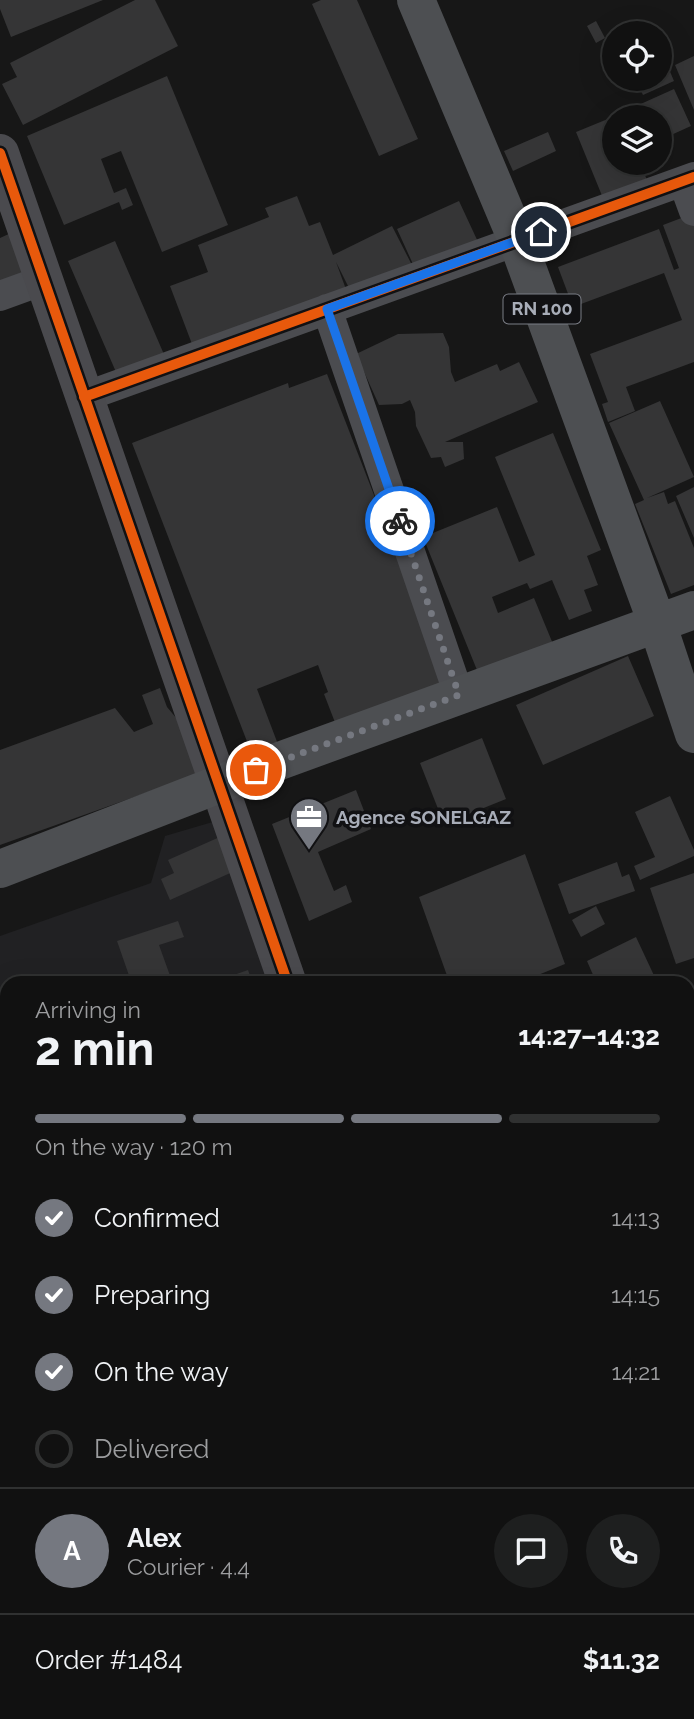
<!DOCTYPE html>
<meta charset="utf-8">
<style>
:root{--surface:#111;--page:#1e1f1f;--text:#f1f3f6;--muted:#9c9d9f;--line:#303131;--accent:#757880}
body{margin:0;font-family:Raleway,sans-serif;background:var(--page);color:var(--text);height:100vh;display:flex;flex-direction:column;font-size:26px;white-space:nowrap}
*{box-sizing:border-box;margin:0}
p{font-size:23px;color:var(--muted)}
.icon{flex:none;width:38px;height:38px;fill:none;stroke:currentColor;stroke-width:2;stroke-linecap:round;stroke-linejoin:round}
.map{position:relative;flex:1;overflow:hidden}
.drawer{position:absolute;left:0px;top:976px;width:695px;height:744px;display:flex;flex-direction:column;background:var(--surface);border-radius:21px 21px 0 0;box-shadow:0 7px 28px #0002,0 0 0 2px var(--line)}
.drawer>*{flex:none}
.buttons{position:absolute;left:602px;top:21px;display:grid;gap:14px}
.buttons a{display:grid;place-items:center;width:70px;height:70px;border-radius:50%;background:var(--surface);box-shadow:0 7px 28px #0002,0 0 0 2px var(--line);font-size:35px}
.pin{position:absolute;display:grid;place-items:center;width:60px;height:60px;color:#fff;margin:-30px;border:4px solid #fff;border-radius:50%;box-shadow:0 2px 7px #0007}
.courier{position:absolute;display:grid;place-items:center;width:70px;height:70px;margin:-35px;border:5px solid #1a73e8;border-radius:50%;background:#fff;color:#222;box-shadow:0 2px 9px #0007}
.headline em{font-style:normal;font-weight:700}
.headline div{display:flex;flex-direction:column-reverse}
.headline{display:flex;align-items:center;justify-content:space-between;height:119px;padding:0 35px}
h1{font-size:46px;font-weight:700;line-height:52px}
.bar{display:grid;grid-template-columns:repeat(4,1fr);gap:10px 7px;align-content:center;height:84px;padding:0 35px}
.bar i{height:9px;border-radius:5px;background:var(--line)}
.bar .selected{background:var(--accent)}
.bar p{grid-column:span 4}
.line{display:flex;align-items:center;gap:18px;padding:0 35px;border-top:2px solid var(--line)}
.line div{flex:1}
.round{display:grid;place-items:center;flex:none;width:74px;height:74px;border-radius:37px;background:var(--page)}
ol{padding:0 35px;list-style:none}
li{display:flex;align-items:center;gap:21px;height:77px}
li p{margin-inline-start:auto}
li .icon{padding:7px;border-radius:50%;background:var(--accent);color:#fff;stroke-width:4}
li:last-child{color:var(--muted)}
li i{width:38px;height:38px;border:4px solid var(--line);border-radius:50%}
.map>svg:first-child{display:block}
.built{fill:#212123}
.building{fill:#353536}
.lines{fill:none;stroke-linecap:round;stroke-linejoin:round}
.street{stroke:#4b4c50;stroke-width:30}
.secondary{stroke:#4a4a4e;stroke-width:38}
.primary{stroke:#4d4f52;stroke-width:38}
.cycleway-casing{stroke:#111113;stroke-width:15}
.cycleway{stroke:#e8590c;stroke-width:10}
.done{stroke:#757880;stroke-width:7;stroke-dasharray:0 12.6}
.route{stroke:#1a73e8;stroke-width:9}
.labels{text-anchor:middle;stroke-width:7;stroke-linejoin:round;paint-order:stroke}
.shield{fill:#111113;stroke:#7b7e86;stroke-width:2}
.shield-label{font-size:18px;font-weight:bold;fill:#a8adb8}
.poi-label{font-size:19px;font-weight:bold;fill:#a8adb8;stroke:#111113;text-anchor:start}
</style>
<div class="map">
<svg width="694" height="1719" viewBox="0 0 694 1719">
<rect width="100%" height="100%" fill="#171717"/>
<path class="built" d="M216 821 273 983 7 984V1308L0 1295V936L151 883 165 836Z"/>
<path class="building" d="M0 0H103L11 37 0 9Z
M135 0H155L178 46 23 125 2 84 17 77 10 63Z
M321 0H357L418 139 379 156 312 4Z
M596 21 605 38 596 43 587 26Z
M660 48 674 81 643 95 635 79H660Z
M694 56V110L675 65Z
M167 76 228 225 162 252 121 151 101 159 114 193 126 188 133 205 122 210 119 202 64 225 27 136Z
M674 89 691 126 660 140V117H628L625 111Z
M620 114 622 117H614V163H640L649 185 605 203 576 132Z
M548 132 556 151 513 171 504 151Z
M297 196 309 226 320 222 333 255 392 226 414 269 354 298 336 262 351 303 192 344 170 286 208 272 198 245 269 217 265 208Z
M459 201 479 244 417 273 397 229Z
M692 214 694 220V362L626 387 635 411 608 422 602 404 608 402 590 354 682 320 664 273 573 307 558 267 659 229 674 270 679 268 663 225Z
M13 232 36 290 0 304V238Z
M115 241 166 359 119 379 68 261Z
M443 333 449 347 451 372 455 382 497 364 500 371 519 362 538 402 445 442H463L464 459 445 467 441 457 431 458 416 426 415 412 410 400 402 404 379 405 356 354 398 334Z
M327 374 447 683 336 725 324 694 328 692 318 665 257 689 279 747 253 757 132 443 288 383 289 388Z
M660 401 694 477 647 498 664 492 668 504 675 501 694 548V585L671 594 635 504 644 500 609 423Z
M553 433 601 550 587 556 598 585 584 590 592 611 569 620 552 580 530 589 527 583 492 597 498 613 534 598 553 644 479 675 423 537 497 507 519 562 535 555 495 457Z
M694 487V538L676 496Z
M628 656 654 716 543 765 516 705Z
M160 688 167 707 198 744 207 771 0 845V750L115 708 134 732 153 724 142 695Z
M482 738 506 799 444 824 420 763Z
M356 790 371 829 318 852 334 891 346 885 352 902 309 921 272 824Z
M670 796 694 850V856L640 880 634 866 655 857 635 812Z
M222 836 237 870 170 900 161 879 174 873 168 860Z
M525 854 565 964 516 984H450L419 897Z
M617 862 622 877 629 874 635 891 569 914 558 884Z
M694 873V958L676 964 650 888Z
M596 906 605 924 581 937 572 920Z
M178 921 184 937 159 945 173 984H132L117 941Z
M636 937 658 984H597L587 961Z
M248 970 253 984H211V983Z
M7 1081V1158L0 1160V1083Z
M694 1088V1170L691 1171 688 1164V1091Z
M3 1191 7 1199V1237L0 1240V1192Z
M694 1195V1239L688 1242V1198Z
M692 1306 694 1313V1343L688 1345V1308Z
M688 1634 694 1645V1665L688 1668Z"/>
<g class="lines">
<path class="street" d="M683 181 694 211
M0 296 44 280
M327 309 459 695
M84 397 694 177
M688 1045 694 1042
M688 1252 694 1250
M0 1477 7 1475
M688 1606 694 1604
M450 1719 465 1713"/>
<path class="secondary" d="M0 153 288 984"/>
<path class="primary" d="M416 0 517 240 657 623 694 734
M0 869 274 763 694 610
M688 1503 694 1494
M548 1719 551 1713"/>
<g class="cycleway-casing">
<path id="cycleway" d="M0 153 288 984
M84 397 694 177"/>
</g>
<use href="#cycleway" class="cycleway"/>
</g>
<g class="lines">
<path class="done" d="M256 770 459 695 400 521"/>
<path class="route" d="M400 521 327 309 541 232"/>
</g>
<defs>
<g id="office-pin" transform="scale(2.0125)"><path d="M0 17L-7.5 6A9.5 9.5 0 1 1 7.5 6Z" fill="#757880" stroke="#111113"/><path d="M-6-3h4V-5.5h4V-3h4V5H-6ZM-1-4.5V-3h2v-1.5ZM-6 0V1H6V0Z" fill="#fff"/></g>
</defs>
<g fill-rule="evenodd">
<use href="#office-pin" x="309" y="817"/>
</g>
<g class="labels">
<rect class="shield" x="503.5" y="294.5" width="77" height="29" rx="5"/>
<g class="shield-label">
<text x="542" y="315">RN 100</text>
</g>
<g class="poi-label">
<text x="336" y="824">Agence SONELGAZ</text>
</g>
</g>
</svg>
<div class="buttons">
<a><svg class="icon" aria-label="locate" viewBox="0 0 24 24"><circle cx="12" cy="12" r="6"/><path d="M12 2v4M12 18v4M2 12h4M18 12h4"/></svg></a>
<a><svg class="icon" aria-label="layers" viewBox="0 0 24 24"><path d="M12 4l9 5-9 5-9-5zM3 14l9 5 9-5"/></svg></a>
</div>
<div class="pin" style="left:256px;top:770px;background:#ea580c"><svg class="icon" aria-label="bag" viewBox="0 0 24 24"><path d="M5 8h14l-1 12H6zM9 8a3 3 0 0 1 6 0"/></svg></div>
<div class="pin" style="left:541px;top:232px;background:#1f2937"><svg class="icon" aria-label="home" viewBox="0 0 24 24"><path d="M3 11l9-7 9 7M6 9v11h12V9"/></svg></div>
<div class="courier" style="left:400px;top:521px"><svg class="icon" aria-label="bike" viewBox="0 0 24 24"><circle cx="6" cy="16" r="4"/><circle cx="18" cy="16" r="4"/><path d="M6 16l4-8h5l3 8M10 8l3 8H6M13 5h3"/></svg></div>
<section class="drawer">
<div class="headline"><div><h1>2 min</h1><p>Arriving in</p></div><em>14:27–14:32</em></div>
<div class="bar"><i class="selected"></i><i class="selected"></i><i class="selected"></i><i></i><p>On the way · 120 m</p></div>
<ol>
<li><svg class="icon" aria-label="check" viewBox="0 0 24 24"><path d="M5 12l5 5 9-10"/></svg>Confirmed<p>14:13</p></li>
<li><svg class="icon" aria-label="check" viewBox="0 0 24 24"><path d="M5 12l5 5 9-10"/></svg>Preparing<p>14:15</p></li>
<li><svg class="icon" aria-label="check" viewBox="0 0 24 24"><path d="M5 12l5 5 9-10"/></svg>On the way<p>14:21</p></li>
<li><i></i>Delivered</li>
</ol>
<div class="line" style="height:126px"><b class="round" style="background:var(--accent);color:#fff">A</b><div><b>Alex</b><p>Courier · 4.4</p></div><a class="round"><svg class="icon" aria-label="chat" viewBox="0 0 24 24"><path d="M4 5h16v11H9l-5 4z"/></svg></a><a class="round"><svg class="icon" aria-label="phone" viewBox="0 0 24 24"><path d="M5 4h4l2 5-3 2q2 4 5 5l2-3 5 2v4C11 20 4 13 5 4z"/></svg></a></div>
<div class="line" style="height:91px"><div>Order #1484</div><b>$11.32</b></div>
</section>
</div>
